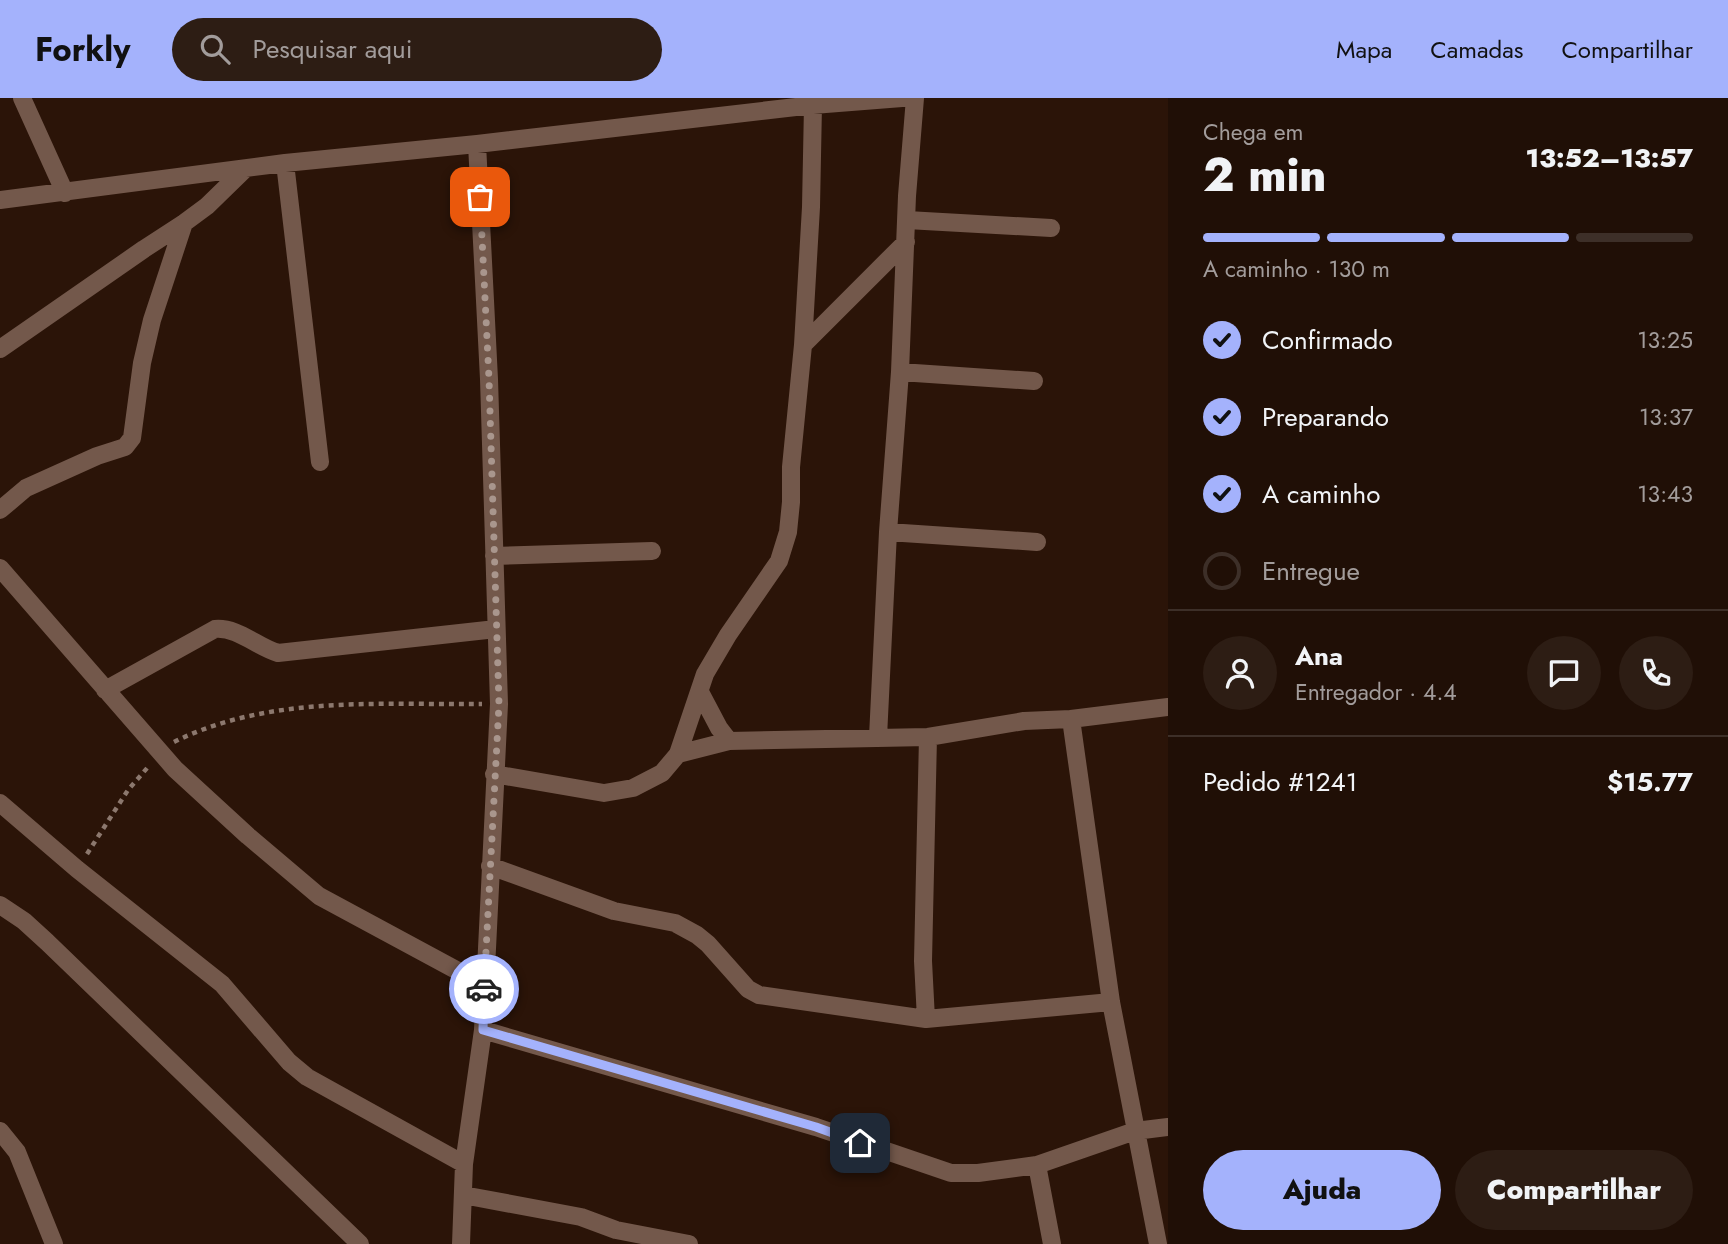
<!DOCTYPE html>
<html lang="pt">
<meta charset="utf-8">
<style>
:root{--surface:#200f06;--page:#2d1d14;--text:#f1f3f6;--muted:#a29c9b;--line:#3d2f28;--accent:#a4b2fc}
body{margin:0;font-family:Jost,sans-serif;background:var(--page);color:var(--text);height:100vh;display:flex;flex-direction:column;font-size:26px;white-space:nowrap}
*{box-sizing:border-box;margin:0}
p{font-size:23px;color:var(--muted)}
.icon{flex:none;width:38px;height:38px;fill:none;stroke:currentColor;stroke-width:2;stroke-linecap:round;stroke-linejoin:round}
.map{position:relative;flex:1;overflow:hidden}
.side{display:flex;flex-direction:column;background:var(--surface);width:560px}
.side>*{flex:none}
.pin{position:absolute;display:grid;place-items:center;width:60px;height:60px;color:#fff;margin:-30px;border-radius:14px;box-shadow:0 4px 10px #0006}
.courier{position:absolute;display:grid;place-items:center;width:70px;height:70px;margin:-35px;border:5px solid #a4b2fc;border-radius:50%;background:#fff;color:#222;box-shadow:0 2px 9px #0007}
.headline em{font-style:normal;font-weight:800}
.headline div{display:flex;flex-direction:column-reverse}
.headline{display:flex;align-items:center;justify-content:space-between;height:119px;padding:0 35px}
h1{font-size:46px;font-weight:800;line-height:52px}
.bar{display:grid;grid-template-columns:repeat(4,1fr);gap:10px 7px;align-content:center;height:84px;padding:0 35px}
.bar i{height:9px;border-radius:5px;background:var(--line)}
.bar .on{background:var(--accent)}
.bar p{grid-column:span 4}
.line{display:flex;align-items:center;gap:18px;padding:0 35px;border-top:2px solid var(--line)}
.line div{flex:1}
.round{display:grid;place-items:center;flex:none;width:74px;height:74px;border-radius:37px;background:var(--page)}
ol{padding:0 35px;list-style:none}
li{display:flex;align-items:center;gap:21px;height:77px}
li p{margin-inline-start:auto}
li .icon{padding:7px;border-radius:50%;background:var(--accent);color:#111;stroke-width:4}
li:last-child{color:var(--muted)}
li i{width:38px;height:38px;border:4px solid var(--line);border-radius:50%}
.button{display:flex;gap:14px;margin-top:auto;padding:14px 35px}
.button a{flex:1;height:80px;border-radius:42px;background:var(--accent);color:#111;font-size:28px;font-weight:800;line-height:80px;text-align:center}
.button a+a{background:var(--page);color:var(--text)}
header{display:flex;align-items:center;gap:42px;box-sizing:border-box;height:98px;padding:0 35px;background:var(--accent);color:#111}
header strong{font-size:33px}
nav{display:flex;gap:38px;margin-inline-start:auto;font-size:24px}
.search{width:490px;height:63px;background:var(--page);display:flex;align-items:center;gap:18px;box-sizing:border-box;padding:0 24px;border-radius:38px;color:var(--muted);font-size:26px}
main{display:flex;flex:1;min-height:0}
.map>svg:first-child{display:block}
.lines{fill:none;stroke-linecap:round;stroke-linejoin:round}
.path{stroke:#8c786e;stroke-width:4.5;stroke-dasharray:5 5;stroke-linecap:butt}
.minor{stroke:#73584b;stroke-width:18}
.done{stroke:#a9968d;stroke-width:7;stroke-dasharray:0 12.6}
.route{stroke:#a4b2fc;stroke-width:9}
</style>
<header>
<strong>Forkly</strong>
<div class="search"><svg class="icon" aria-label="search" viewBox="0 0 24 24"><circle cx="10" cy="10" r="6"/><path d="M15 15l6 6"/></svg>Pesquisar aqui</div>
<nav><a>Mapa</a><a>Camadas</a><a>Compartilhar</a></nav>
</header>
<main>
<div class="map">
<svg width="1168" height="1146" viewBox="0 0 1168 1146">
<rect width="100%" height="100%" fill="#2b1408"/>
<g class="lines">
<path class="path" d="M174 644C268 597 380 607 482 606
M87 756 128 692 148 669"/>
<path class="minor" d="M22 0 65 95
M285 65 320 364
M0 102 285 65 477 46 813 7 902 0
M907 122 1051 130
M803 247 906 144
M0 251 144 151 184 125 207 108 245 71
M900 274 1034 283
M0 412 26 390 97 358 125 349 132 340 142 265 152 222 184 125
M888 434 1037 444
M494 458 652 453
M0 470 175 671 248 738 319 798 484 887
M105 592 215 531C238 529 257 549 278 555L496 531
M700 594 719 630 729 643
M1071 621 1111 904 1158 1146
M878 639 888 434 900 274 907 98 915 0
M678 656 729 643 928 639 1024 623 1071 621 1168 609
M494 676 604 695 633 690 662 675 678 656 705 576 728 537 779 463 788 434 791 404V369L803 247 811 109 813 7
M0 705 77 771 222 886 289 964 307 979 464 1066
M490 768 614 813 675 825 697 837 708 846 748 891 759 897 926 921 1111 904
M0 807 24 823 47 844 360 1146
M926 921 923 863 928 639
M483 932 816 1029 951 1075H978L1037 1067 1135 1033 1168 1029
M0 1033 17 1054 54 1146
M1037 1067 1052 1146
M463 1097 581 1119 616 1132 689 1146
M461 1146 464 1066 483 932 499 606 489 281 477 46"/>
</g>
<g class="lines">
<path class="done" d="M480 99 489 281 499 606 484 891"/>
<path class="route" d="M484 891 483 932 816 1029 860 1045"/>
</g>
</svg>
<div class="pin" style="left:480px;top:99px;background:#ea580c"><svg class="icon" aria-label="bag" viewBox="0 0 24 24"><path d="M5 8h14l-1 12H6zM9 8a3 3 0 0 1 6 0"/></svg></div>
<div class="pin" style="left:860px;top:1045px;background:#1f2937"><svg class="icon" aria-label="home" viewBox="0 0 24 24"><path d="M3 11l9-7 9 7M6 9v11h12V9"/></svg></div>
<div class="courier" style="left:484px;top:891px"><svg class="icon" aria-label="car" viewBox="0 0 24 24"><path d="M5 17H2v-5l4-1 3-4h7l3 4 3 1v5h-3M9 17h6M6 11h13"/><circle cx="7" cy="17" r="2"/><circle cx="17" cy="17" r="2"/></svg></div>
</div>
<section class="side">
<div class="headline"><div><h1>2 min</h1><p>Chega em</p></div><em>13:52–13:57</em></div>
<div class="bar"><i class="on"></i><i class="on"></i><i class="on"></i><i></i><p>A caminho · 130 m</p></div>
<ol>
<li><svg class="icon" aria-label="check" viewBox="0 0 24 24"><path d="M5 12l5 5 9-10"/></svg>Confirmado<p>13:25</p></li>
<li><svg class="icon" aria-label="check" viewBox="0 0 24 24"><path d="M5 12l5 5 9-10"/></svg>Preparando<p>13:37</p></li>
<li><svg class="icon" aria-label="check" viewBox="0 0 24 24"><path d="M5 12l5 5 9-10"/></svg>A caminho<p>13:43</p></li>
<li><i></i>Entregue</li>
</ol>
<div class="line" style="height:126px"><a class="round"><svg class="icon" aria-label="person" viewBox="0 0 24 24"><circle cx="12" cy="8" r="4"/><path d="M4 21q1-7 8-7t8 7"/></svg></a><div><b>Ana</b><p>Entregador · 4.4</p></div><a class="round"><svg class="icon" aria-label="chat" viewBox="0 0 24 24"><path d="M4 5h16v11H9l-5 4z"/></svg></a><a class="round"><svg class="icon" aria-label="phone" viewBox="0 0 24 24"><path d="M5 4h4l2 5-3 2q2 4 5 5l2-3 5 2v4C11 20 4 13 5 4z"/></svg></a></div>
<div class="line" style="height:91px"><div>Pedido #1241</div><b>$15.77</b></div>
<div class="button"><a>Ajuda</a><a>Compartilhar</a></div>
</section>
</main>
